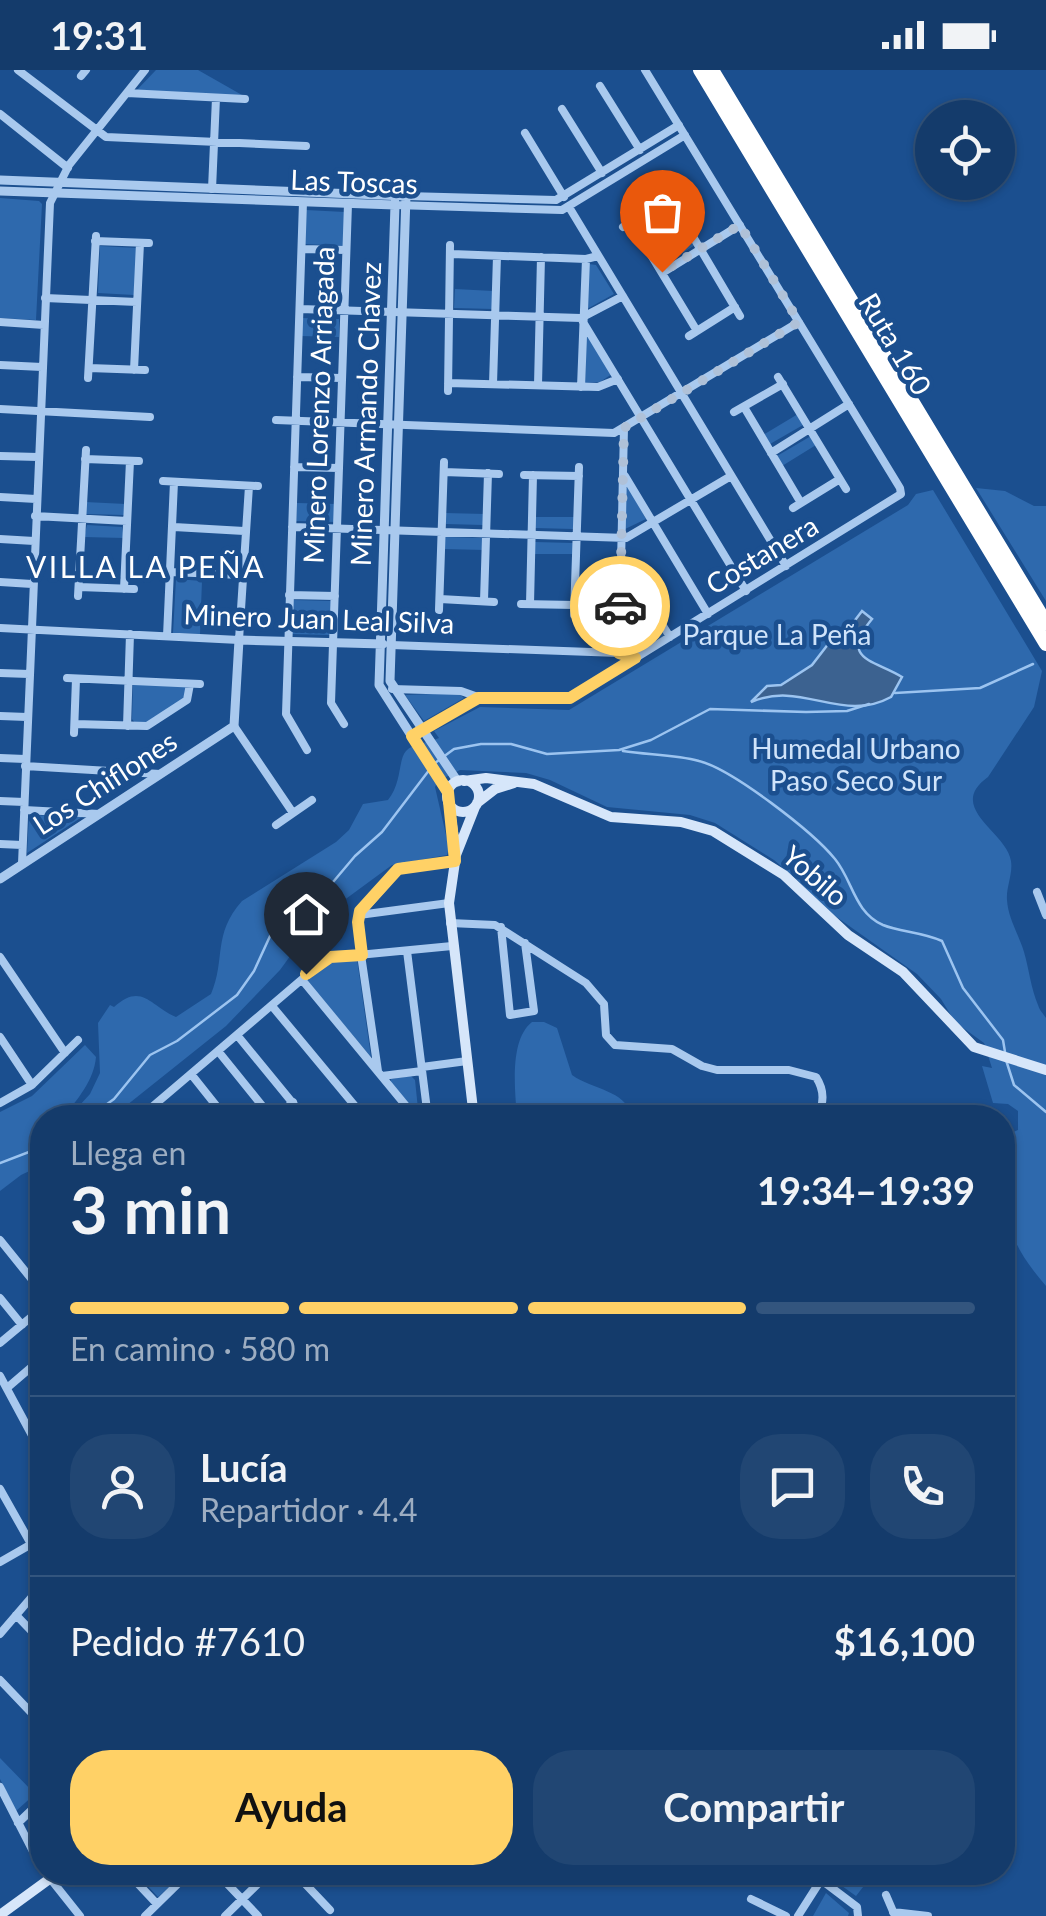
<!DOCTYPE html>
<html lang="es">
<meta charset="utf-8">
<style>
:root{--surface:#143b6b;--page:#214673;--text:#f1f3f6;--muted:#9dadc1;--line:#33557e;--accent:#ffd166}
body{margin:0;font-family:Lato,sans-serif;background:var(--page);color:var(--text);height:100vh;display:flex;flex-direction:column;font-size:38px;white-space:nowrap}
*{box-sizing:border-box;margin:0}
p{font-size:32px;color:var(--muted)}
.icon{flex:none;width:55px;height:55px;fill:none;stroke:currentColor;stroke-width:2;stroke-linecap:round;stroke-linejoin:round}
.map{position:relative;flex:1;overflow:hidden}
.details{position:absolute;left:30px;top:1035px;width:985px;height:780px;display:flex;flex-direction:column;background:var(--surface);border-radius:40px;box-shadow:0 2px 8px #0004,0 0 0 2px var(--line)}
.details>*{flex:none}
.tools{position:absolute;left:915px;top:30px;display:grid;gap:20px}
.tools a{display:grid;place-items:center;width:100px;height:100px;border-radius:50%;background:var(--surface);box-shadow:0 2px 8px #0004,0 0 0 2px var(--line);font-size:50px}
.pin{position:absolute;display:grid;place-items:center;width:85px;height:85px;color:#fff;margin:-102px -42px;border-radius:50% 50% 50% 0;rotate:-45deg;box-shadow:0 0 10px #0007}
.pin .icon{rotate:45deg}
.courier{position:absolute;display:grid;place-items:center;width:100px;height:100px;margin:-50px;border:8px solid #ffd166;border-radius:50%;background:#fff;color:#222;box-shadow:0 2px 12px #0007}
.overview em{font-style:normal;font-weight:700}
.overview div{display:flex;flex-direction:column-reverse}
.overview{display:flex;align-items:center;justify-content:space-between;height:170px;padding:0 40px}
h1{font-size:65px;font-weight:700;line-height:75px}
.bar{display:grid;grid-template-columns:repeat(4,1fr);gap:15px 10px;align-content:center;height:120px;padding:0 40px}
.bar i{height:12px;border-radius:8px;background:var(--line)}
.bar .active{background:var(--accent)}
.bar p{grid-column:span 4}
.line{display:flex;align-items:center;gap:25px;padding:0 40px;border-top:2px solid var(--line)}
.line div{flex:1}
.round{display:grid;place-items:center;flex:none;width:105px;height:105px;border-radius:40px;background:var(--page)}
.action{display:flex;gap:20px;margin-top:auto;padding:20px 40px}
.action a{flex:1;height:115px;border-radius:40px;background:var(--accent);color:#111;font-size:40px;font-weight:700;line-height:115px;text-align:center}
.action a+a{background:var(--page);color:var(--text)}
.status{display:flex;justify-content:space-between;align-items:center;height:70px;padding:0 50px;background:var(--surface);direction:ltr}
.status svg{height:28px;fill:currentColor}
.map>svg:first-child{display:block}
.green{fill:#2e69ad}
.water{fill:#3c6290;stroke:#9cc4f0;stroke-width:2.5}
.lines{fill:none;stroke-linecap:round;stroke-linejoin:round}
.stream{stroke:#9cc4f0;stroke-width:2.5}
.minor{stroke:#a9c9ee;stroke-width:8}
.tertiary{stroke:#a9c9ee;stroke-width:9}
.secondary{stroke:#d6e6fa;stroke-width:10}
.motorway{stroke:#fff;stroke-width:14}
.done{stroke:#afc1d8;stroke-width:10;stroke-dasharray:0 18}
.route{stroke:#ffd166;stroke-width:12}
.labels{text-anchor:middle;stroke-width:9;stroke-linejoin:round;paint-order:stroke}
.street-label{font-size:28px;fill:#fff;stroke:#1b4f8f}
.park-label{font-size:28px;fill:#cfe3fa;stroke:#1b4f8f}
.neighbourhood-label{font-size:30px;letter-spacing:2.5px;fill:#fff;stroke:#1b4f8f}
</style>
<div class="status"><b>19:31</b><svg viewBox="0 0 49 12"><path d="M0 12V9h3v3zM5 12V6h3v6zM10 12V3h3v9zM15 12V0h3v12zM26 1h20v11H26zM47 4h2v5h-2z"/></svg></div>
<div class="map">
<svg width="1046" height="1846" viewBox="0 0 1046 1846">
<rect width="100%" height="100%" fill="#1b4f8f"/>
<path class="green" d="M156 0H198L249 29 135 22Z
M0 128 39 131 42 134 36 250 0 248Z
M306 140 345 142 343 176 305 174Z
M685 160 695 175 662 196 652 181Z
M100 176 137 178 134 225 98 223Z
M589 194 596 195 614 224 587 239Z
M455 219 493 221V239L454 238Z
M301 248 339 249V267L300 266Z
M586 262 612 304 600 312 585 313Z
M798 344 803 355 770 374 763 365Z
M811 366 816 375 782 396 777 386Z
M628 417 646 449 623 460 624 419Z
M976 418 1005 421 1034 436H1046V531Z
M933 420 1042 601 1034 637 988 707C945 738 1007 762 1011 791 1013 804 1006 817 1007 830 1008 848 1019 865 1024 882 1029 899 1031 919 1038 935 1040 941 1042 942 1046 948V1216C1001 1164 1003 1138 1003 1072L1006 1065 1018 1060V1041L1008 1034 993 1033 982 996 992 998 984 973 955 952 941 929 917 904 821 836 802 814 774 790 715 753 690 745 607 737 550 710 526 703 460 700 438 711 435 717 449 778 447 785 392 795 328 842 309 860 280 900 226 956 112 1047 68 1048 90 1024 100 1003 98 953 110 935 114 937C142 912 150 936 176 947L211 924C226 889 212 865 242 831L336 772 349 760 363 734 388 730C402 713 398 690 406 681 412 674 430 672 439 668L434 661 480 637 569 640 908 435 916 424Z
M85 432 126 434 124 445 86 444Z
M297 433 336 434 335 452 296 451Z
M445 443 485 444 483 455 446 454Z
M534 447H575L573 459 535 458Z
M87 455 122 457 124 468 84 467Z
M445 467 483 468 484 480 444 479Z
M535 472 573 473 575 484H534Z
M624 501 665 565 641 581 622 580Z
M176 509 202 511 200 564 173 563Z
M293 530 331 531 330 565 292 564Z
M133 614 184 616 188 619 186 628 148 653H135L132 649Z
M459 623 464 628 424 651 405 625Z
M29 745 82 747 27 783Z
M357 889 371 987 307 911 330 892Z
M532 952H544L557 958 572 1005C593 1020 624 1019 633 1047H517C515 1020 509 970 532 952Z
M85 975 96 987C94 1010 78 1029 64 1046L42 1048V1095L21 1105 0 1121V1042L32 1026Z
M411 1006 415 1010 418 1039 412 1040 391 1015V1009Z
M0 1688 35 1724 16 1741 0 1709Z
M842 1802H874V1803L856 1826 835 1811Z
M156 1803H185L158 1827 145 1813Z
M826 1823 849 1843 848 1846H813Z"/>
<path class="water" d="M862 541 872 549C838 590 875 590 902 607L891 627C842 654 802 610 751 632L767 616 781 615 812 595 829 573 843 566Z"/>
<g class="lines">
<path class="stream" d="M895 623 980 618 1033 594
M623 681C647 685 675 684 699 691 732 699 813 762 835 789 853 811 854 842 883 855 900 862 922 862 942 871L963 918 1003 970 1005 982
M435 693 454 679 481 674H511L547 684 619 680 651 670 710 639 806 642 847 641 869 634
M1006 990 1014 1015 1046 1042
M88 1048 114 1029 150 985 177 971 237 925 254 901 271 864 328 818 355 786 382 762 430 699
M0 1093 42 1077"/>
<path class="minor" d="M18 0 106 67 306 76
M81 6 86 0
M600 16 640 80
M127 23 245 29
M562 39 602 103
M0 44 68 98
M525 63 564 127
M212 119 216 28
M666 121 740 246
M395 126V135L562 140 685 65
M406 126 556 130 679 55
M303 132 286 644 307 680
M569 137 786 496
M631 152 697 261
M623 157 670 128
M95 171 149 173
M302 179 346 180
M452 184 586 189 598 186
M662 203 740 155
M45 228 137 232
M300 239 581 248 623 226
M0 252 44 255
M583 252 746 521
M689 266 735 237
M0 295 42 297
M89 298 145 300
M134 300 140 173
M297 307 342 308
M778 307 846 419
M88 308 96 166
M448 313 598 317 618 309
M493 314 497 186
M538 315 541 187
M581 317 586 189
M448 321 450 175
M744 337 801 433
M0 339 150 347
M734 342 783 314
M276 350 614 363 799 252
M771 383 849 334
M0 386 38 387
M85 389 139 391
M294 397 339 398
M444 402 499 404
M524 405 579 406
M625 406 708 544
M163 411 258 416
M0 427 36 429
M793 438 840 409
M35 446 127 451
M174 457 244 461
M292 457 626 468 731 406
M0 469 34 471
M622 490 670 567
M171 502 242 505
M0 512 32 514
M79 517 134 519
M124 519 130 391
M289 525 335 526
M78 526 86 380
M440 529 494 532
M484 531 488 403
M521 534 575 535
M530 534 533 405
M439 540 444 392
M574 545 579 397
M0 558 239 570 249 416
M167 566 174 412
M391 575 619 583 635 588
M619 583 624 358
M0 603 29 604
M67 608 200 614
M392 619 461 621 478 627
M0 646 27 647
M75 654 147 656 187 630 190 614
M344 654 331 633 348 134
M127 656 130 564
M234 656 293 743
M74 663 76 609
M411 666 478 627 560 630 574 626 901 424 900 418 645 0
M0 688 25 689
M25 696 160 704
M0 731 24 732
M24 740 99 744
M276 755 312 730
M0 774 22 775
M22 794 50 133 69 95 145 0
M1037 822 1046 845
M359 845 449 833
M450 853 495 855 586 913 604 934 606 965 615 975 672 979 702 996 717 1000H789L816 1007C825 1021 824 1033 817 1048
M501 857 510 945 534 941 525 873
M407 881 428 1048
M0 887 65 983
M303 911 416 1048
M272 936 365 1048
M237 965 305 1048
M0 967 32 1015
M218 981 272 1048
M422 997 467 991
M378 1001 360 878 359 845 401 797 455 791
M191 1004 226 1048
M382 1006 422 1001
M0 1033 32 1015 78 970
M139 1048 327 888 452 876
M275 1048 293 1032
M426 1048 474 1042
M42 1164V1165
M0 1170 42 1222
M0 1228 22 1255
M0 1273 42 1238
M0 1306 42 1384
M7 1318 42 1288
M28 1357 42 1346
M0 1419 31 1474
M0 1492 42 1468
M16 1545 42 1572
M0 1564 42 1515
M0 1610 42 1654
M0 1717 42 1799
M18 1753 42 1730
M45 1802 80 1846
M127 1802 157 1834
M216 1802 258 1846
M294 1802 330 1840
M800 1802 816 1815
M820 1809 857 1837 858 1846
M137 1813 148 1802
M886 1825 895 1846
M751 1829 786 1846
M893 1842 928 1846
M145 1846 190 1802
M225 1846 270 1802
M798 1846 826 1802"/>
<path class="tertiary" d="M0 110 406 126 390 611 458 712
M0 121 395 135 379 615 448 723
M0 809 234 656 239 570 383 574"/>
<path class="secondary" d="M447 726a16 16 0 1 1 32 0a16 16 0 1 1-32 0Z
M464 711 486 708 534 714 611 747 681 752 713 761 784 805 848 865 903 902 974 977 1046 1000
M477 733 495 719 514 713
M449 734 456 782
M474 1048 449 833 456 785 475 737
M0 1845 59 1802"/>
<path class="motorway" d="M700 0 1046 574
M712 0 1046 553"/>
</g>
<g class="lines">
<path class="done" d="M620 536 624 358 799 252 740 155 662 202"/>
<path class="route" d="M306 904 330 887 362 885 358 852 360 841 398 799 455 791 448 722 412 666 478 628H570L635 588 619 583 620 536"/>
</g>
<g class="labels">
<g class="street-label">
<text transform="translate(354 112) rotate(2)" y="10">Las Toscas</text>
<text transform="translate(895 274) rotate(59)" y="10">Ruta 160</text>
<text transform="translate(319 335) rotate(-88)" y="10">Minero Lorenzo Arriagada</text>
<text transform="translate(366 344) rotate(-88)" y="10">Minero Armando Chavez</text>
<text transform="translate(762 485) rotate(-31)" y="10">Costanera</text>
<text transform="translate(319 549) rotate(2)" y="10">Minero Juan Leal Silva</text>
<text transform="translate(105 713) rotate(-33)" y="10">Los Chiflones</text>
<text transform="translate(815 806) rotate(41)" y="10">Yobilo</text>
</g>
<g class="park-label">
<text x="777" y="575">Parque La Peña</text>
<text x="856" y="689">Humedal Urbano<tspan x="856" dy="32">Paso Seco Sur</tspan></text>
</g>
<g class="neighbourhood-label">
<text x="146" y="508">VILLA LA PEÑA</text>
</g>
</g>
</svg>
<div class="tools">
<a><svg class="icon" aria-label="locate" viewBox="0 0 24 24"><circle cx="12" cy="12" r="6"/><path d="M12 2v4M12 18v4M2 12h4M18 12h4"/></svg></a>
</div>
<div class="pin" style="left:662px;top:202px;background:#ea580c"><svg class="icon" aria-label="bag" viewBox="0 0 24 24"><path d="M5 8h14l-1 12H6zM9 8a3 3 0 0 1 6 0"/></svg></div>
<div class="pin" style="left:306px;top:904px;background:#1f2937"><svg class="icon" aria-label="home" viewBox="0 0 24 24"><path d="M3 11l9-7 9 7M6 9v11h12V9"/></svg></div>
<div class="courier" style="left:620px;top:536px"><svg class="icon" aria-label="car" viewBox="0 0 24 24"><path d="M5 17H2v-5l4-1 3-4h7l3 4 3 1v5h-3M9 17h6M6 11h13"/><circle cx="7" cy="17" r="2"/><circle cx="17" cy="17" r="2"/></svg></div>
<section class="details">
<div class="overview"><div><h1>3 min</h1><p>Llega en</p></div><em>19:34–19:39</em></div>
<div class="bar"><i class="active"></i><i class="active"></i><i class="active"></i><i></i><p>En camino · 580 m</p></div>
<div class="line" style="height:180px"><a class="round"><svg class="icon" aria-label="person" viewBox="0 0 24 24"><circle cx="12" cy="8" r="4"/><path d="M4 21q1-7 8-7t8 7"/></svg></a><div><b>Lucía</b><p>Repartidor · 4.4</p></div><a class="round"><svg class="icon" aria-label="chat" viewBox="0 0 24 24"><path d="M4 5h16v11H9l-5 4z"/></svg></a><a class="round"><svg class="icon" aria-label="phone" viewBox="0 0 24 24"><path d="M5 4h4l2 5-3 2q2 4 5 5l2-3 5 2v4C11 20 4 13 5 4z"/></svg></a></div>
<div class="line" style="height:130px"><div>Pedido #7610</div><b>$16,100</b></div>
<div class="action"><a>Ayuda</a><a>Compartir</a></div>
</section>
</div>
